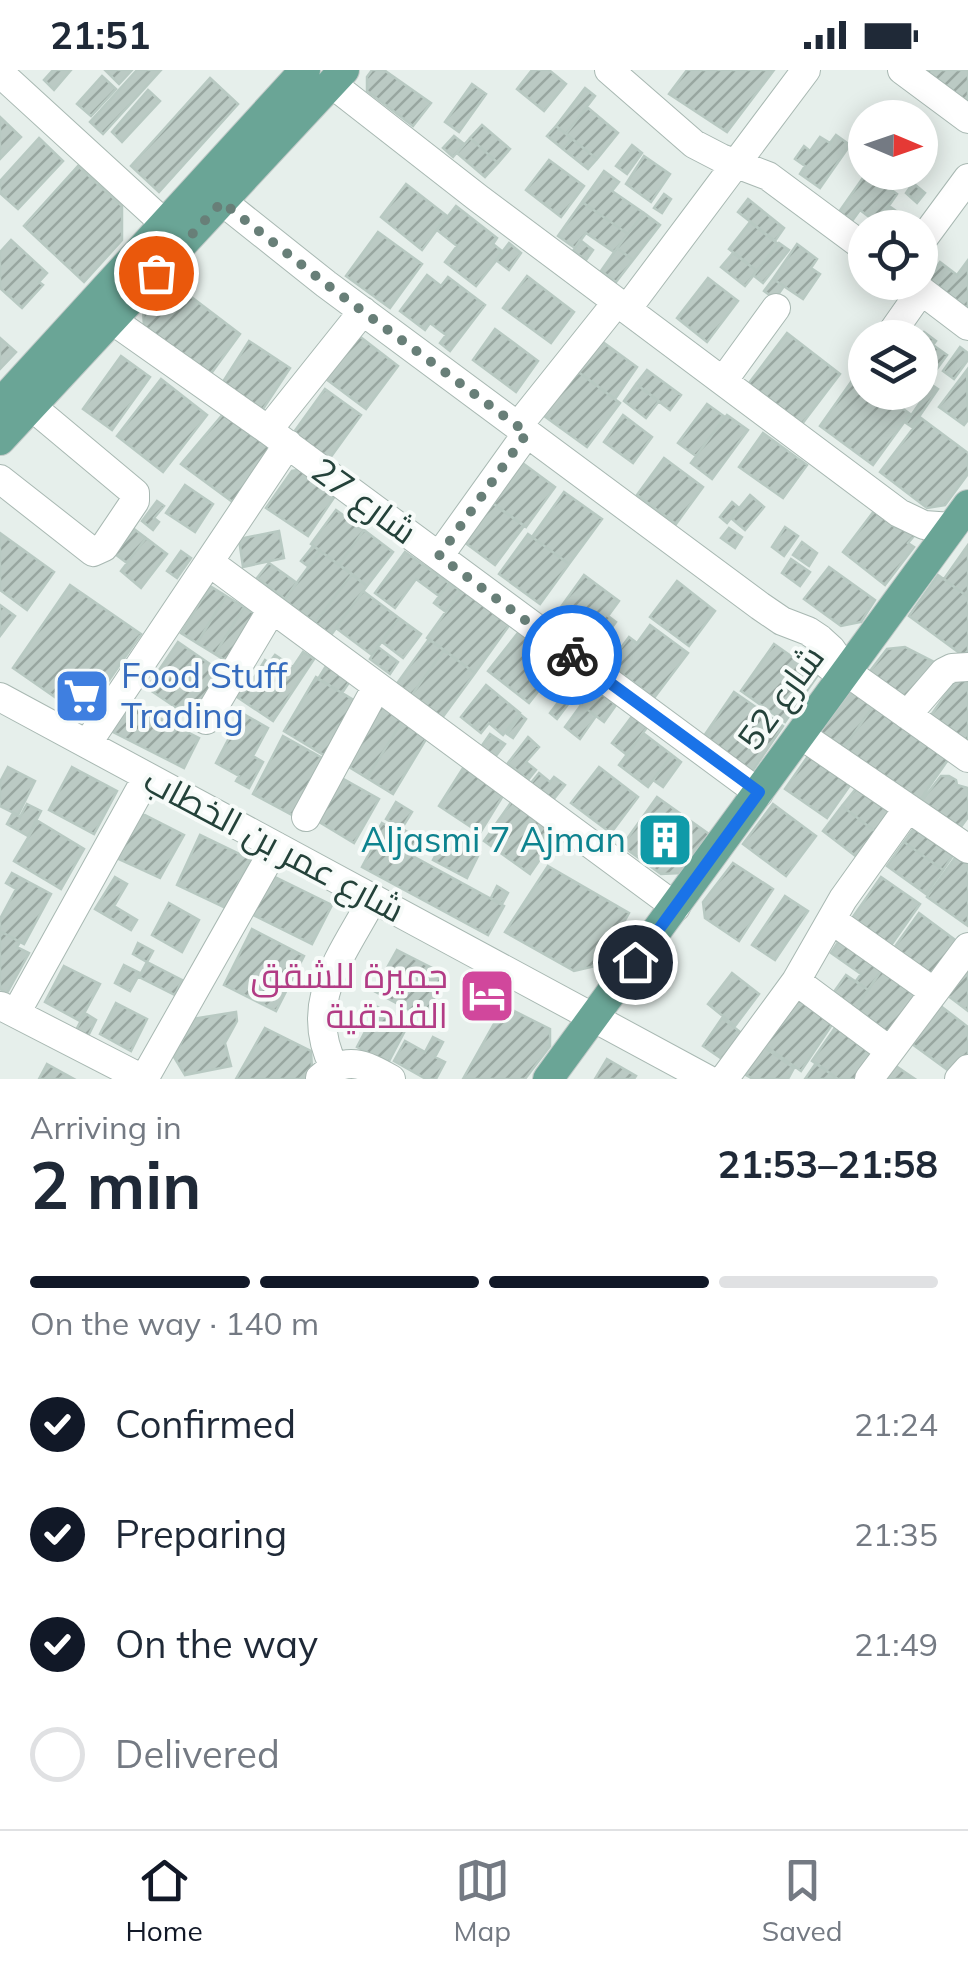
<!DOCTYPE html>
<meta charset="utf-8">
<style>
:root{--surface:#fff;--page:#f6f6f7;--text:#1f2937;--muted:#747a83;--line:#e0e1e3;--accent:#111827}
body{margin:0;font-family:Mulish,Cairo,sans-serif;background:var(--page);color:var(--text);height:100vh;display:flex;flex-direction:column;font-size:38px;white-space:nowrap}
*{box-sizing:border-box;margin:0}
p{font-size:32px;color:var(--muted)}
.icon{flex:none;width:55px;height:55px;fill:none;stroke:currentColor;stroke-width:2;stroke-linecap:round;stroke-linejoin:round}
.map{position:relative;height:1009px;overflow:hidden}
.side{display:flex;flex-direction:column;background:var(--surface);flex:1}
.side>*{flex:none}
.needle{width:65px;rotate:92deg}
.buttons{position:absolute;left:848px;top:30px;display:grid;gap:20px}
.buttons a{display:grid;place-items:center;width:90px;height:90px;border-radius:50%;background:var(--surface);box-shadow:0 5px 25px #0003;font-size:50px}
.pin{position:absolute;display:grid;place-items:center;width:85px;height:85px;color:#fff;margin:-42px;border:5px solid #fff;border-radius:50%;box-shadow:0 2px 10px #0007}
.courier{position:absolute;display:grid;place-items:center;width:100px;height:100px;margin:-50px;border:8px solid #1a73e8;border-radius:50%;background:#fff;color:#222;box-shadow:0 2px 12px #0007}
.headline em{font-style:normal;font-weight:700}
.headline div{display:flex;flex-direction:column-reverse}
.headline{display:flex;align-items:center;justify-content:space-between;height:170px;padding:0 30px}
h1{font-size:65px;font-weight:700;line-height:75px}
.bar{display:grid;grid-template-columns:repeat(4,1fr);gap:15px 10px;align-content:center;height:120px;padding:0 30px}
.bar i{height:12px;border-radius:8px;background:var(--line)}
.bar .current{background:var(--accent)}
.bar p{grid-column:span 4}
ol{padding:0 30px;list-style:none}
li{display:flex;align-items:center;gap:30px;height:110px}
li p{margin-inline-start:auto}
li .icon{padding:10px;border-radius:50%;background:var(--accent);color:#fff;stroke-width:4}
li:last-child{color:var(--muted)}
li i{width:55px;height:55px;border:5px solid var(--line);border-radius:50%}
.status{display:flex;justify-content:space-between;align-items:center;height:70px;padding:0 50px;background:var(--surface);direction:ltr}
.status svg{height:28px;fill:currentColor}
.tabs{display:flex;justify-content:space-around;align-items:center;height:140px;border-top:2px solid var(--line);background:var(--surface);font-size:28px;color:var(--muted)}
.tabs a{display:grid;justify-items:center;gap:5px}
.tabs .current{color:var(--accent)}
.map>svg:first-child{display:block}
.building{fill:url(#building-hatch);stroke:#b8c9c2;stroke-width:2.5}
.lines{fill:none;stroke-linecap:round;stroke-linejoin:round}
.minor-casing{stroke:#a8b8b2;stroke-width:30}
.major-casing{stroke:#c2cac8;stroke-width:32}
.minor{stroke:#fff;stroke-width:28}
.major{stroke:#6aa596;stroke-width:30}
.done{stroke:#687f78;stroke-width:10;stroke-dasharray:0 18}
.route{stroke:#1a73e8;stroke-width:12}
.labels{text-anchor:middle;stroke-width:8;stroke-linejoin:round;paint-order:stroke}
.street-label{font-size:35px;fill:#24423a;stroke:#f7fbf9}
.shop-label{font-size:35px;fill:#366cbe;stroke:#f7fbf9;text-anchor:start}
.culture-label{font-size:35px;fill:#0d838f;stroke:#f7fbf9;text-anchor:end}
.hotel-label{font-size:35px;fill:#b23c85;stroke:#f7fbf9;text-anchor:end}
</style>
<div class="status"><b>21:51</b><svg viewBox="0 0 49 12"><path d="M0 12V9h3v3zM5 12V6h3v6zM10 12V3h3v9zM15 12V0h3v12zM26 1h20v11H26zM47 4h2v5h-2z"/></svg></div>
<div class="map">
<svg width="968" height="1009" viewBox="0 0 968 1009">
<defs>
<pattern id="building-hatch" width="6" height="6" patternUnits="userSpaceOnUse" patternTransform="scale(2.5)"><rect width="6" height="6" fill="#bbcac4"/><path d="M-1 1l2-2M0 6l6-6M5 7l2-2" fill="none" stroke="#98a6a0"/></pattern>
</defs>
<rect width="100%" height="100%" fill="#e6efeb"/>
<path class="building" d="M53 0H71L54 20 44 10Z
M105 0H132L119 14Z
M137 0H161L103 64 90 52Z
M372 0H384L431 33 413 56 367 21V7Z
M532 0H549L566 14 544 41 517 19Z
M687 0H774L727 62 669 24Z
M923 0H968V32Z
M102 6 116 19 91 46 77 34Z
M210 8 238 34 159 122 131 96Z
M472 14 486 24 459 62 445 52Z
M585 18 595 26 566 64 556 56Z
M148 20 160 31 122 72 112 62Z
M587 37 618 63 597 89 566 64Z
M0 47 21 67 0 89Z
M482 55 510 79 498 93 470 68Z
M556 56 572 69 563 79 547 66Z
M920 56 933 66 920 85Z
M836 65 850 75 820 118 800 104 805 96 795 89 804 76 810 81 820 67 830 73Z
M454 66 464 74 453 87 443 78Z
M39 68 63 91 18 139 0 123V111Z
M470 68 498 93 485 107 457 83Z
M572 69 597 89 588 99 563 79Z
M632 75 642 83 627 104 616 96Z
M644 86 670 104 651 132 626 114Z
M549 90 584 116 561 147 526 120Z
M78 96 122 136V170L84 212 24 156Z
M604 101 619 112 612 121 644 143 628 164 582 132Z
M867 102 897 124 877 153 860 140 852 151 839 142Z
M913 113 925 123 917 133 906 123Z
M406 114 447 146 422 180 381 147Z
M664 124 671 129 662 143 654 138Z
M748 129 784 158 775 171 738 142Z
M582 132 628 164 614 182 586 163 575 178 558 166Z
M456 136 497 168 493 174 503 182 476 216 445 192 457 176 437 160Z
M889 136 899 143 890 156 880 149Z
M644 143 660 155 633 190 617 178Z
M750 152 778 174 757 201 729 179Z
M378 162 422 194 390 238 346 206Z
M11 170 47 203 39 212 43 215 22 238 0 218V182Z
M580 170 593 180 586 190 573 181Z
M509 173 521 183 509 200 496 190Z
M779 173 789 180 763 213 753 205Z
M797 174 817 189 811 198 820 204 803 229 773 209Z
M617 178 633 190 616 212 601 201Z
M733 183 757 201 745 216 721 197Z
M968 190V239L928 209 940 192 957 205Z
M427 205 441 216 448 207 485 235 450 281 440 273 446 265 430 253 425 260 400 241Z
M527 206 574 242 551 273 503 238Z
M708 208 738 231 707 272 677 248Z
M773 209 784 216 775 229 764 221Z
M169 210 240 264 210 305 144 258 143 237Z
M909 257 921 266 924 262 936 271 933 275 947 285 920 322V268H902Z
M495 259 538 291 516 322 473 290Z
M354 262 398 296 366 339 322 306Z
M787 263 840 304 799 358 746 317Z
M596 267 637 297 615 329 573 298Z
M0 268 16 282 0 299Z
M249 271 290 298 261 342 221 315Z
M960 277 968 283V290L954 309 943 301Z
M121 286 150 307 112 360 83 339Z
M573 298 620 333 587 377 540 343Z
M647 300 681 325 670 340 636 314Z
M967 300 968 350 964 355 939 337Z
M856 305 865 311V322H881L910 344 873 395 820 356Z
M161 309 207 345 163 402 117 366Z
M636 314 659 331 646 348 624 331Z
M932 315 938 319 912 357 906 353Z
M325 319 361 345 325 395 289 369Z
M707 334 725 347 696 386 678 373Z
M224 343 268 375 270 392 234 433 181 394Z
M623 345 652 367 633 393 604 372Z
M727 345 748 360 712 409 691 393Z
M921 348 968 383V404L945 435 927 438 880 402Z
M763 363 807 395 783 428 739 397Z
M513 386 555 417 526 457 484 427Z
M664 388 703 417 676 454 637 425Z
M304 399 337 423 308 466 266 438 292 401Z
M185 415 213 434 195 462 166 443Z
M564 422 602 449 569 494 532 467Z
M750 425 764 437 745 460 731 448Z
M484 427 524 456 495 495 456 466Z
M157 431 164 436 154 448 159 452 153 460 142 451Z
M732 432 739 438 727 453 720 447Z
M336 440 364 460 339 495 311 474Z
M874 441 896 458 899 454 914 466 908 473 914 477 885 515 843 482Z
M785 457 798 466 784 486 772 477Z
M729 458 742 467 735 478 721 468Z
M134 459 146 468 127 493 115 484Z
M364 460 393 482 367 516 339 495Z
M279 461 284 488 243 497 239 469Z
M0 463 54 502 27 540 0 520Z
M528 464 569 494 540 534 499 504Z
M146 468 167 484 141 518 121 501Z
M802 472 817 483 809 496 793 485Z
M968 475V527L944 509Z
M313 476 320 481 309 497 301 491Z
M181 481 191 488 177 508 167 501Z
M320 481 352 504 315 553 284 530Z
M405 482 449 513 439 526 416 509 395 538 375 523Z
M791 489 810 502 800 516 782 503Z
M269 493 297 513 285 529 257 508Z
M829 497 875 530 861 552 841 556 804 529Z
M352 504 367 516 331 565 315 553Z
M584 505 619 531 608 546 616 552 604 568 594 560 585 572 553 548Z
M938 505 968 527V583L965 587 909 546Z
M677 511 715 541 689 576 650 547Z
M449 513 461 521 446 542 434 533Z
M70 515 141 564 94 632 75 641 13 598Z
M210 516 226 526 197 573 181 563Z
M462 519 510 554 475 603 427 568Z
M363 521 399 548 372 585 336 558Z
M226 526 244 537 215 584 197 573Z
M0 535 15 546 0 566Z
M244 537 260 547 231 594 215 584Z
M399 548 421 564 403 588 382 572Z
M650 555 688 583 654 628 609 594 629 567 637 573Z
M521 559 562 591 529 633 488 601Z
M429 569 444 580 411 626 396 615Z
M178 572 223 603 193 649 147 618Z
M774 574 818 605 785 652 741 621Z
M378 577 398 592 390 604 370 589Z
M905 577 940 595 911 636 867 605 887 579Z
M444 580 475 603 442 648 411 626Z
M303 582 314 589 273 651 234 625 249 604 254 608 265 590 269 593 275 585 293 597Z
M326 596 350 611 342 623 318 609Z
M962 601 968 605V680L927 651Z
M577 606 616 635 604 652 565 623Z
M316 607 360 634 327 687 284 661Z
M486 615 520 643 503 665 489 653 481 663 461 647Z
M851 618 875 634 840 683 817 667Z
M734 622 783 656 751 703 702 669Z
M565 623 572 629 557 649 550 643Z
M122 629 199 668 184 698 107 659Z
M376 634 403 650 367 708 341 692Z
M875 634 950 687 915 737 840 683Z
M581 635 596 646 580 669 565 657Z
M242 643 268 658 253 686 263 692 249 718 236 711 239 706 216 693Z
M521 645 526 649 513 668 507 664Z
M633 645 648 656 627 685 612 673Z
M403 650 428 666 393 724 367 708Z
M643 663 672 685 648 717 619 695Z
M490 664 505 674 495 687 481 677Z
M283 666 324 689 294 746 253 724Z
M528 667 539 677 526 692 536 700 528 710 508 693Z
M813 679 855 708 827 748 785 719Z
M672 685 681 692 663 717 653 710Z
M465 695 506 721 480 763 439 736Z
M8 697 35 711 18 745 0 736V712Z
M72 697 117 721 94 764 49 740Z
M599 697 638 727 611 763 571 733Z
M539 703 550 712 554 707 565 715 553 730 531 713Z
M941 706H949L956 710 957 715 968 718V747L955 765 917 737Z
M340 707 379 729 354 773 316 750Z
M858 716 896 746 881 766 842 736Z
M657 727 709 764 681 803 661 804 622 776Z
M512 731 558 763 530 804 484 771Z
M396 732 412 742 402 758 386 749Z
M27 734 41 741 28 766 7 754 13 743 20 747Z
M773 734 816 766 786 806 743 774Z
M842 736 881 766 862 791 823 761Z
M145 745 184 765 160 808 114 787 132 747Z
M38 751 84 779 61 819 14 791Z
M919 751 958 778 943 800 904 772Z
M382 753 397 761 390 774 375 765Z
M399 757 418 768 409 784 390 774Z
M447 764 480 782 467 808 433 790Z
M200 765 250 789 226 838 177 815Z
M378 767 504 836 488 865 362 797Z
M904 772 943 800 926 824 887 796Z
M962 778 968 783V856L927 827Z
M733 793 773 819 739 871 705 848 703 832Z
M548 796 629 843 600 895 574 901 505 862Z
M12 803 51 824 24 874 0 861V849L16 819 6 813Z
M269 804 332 835 312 874 249 843Z
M115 807 127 814 114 836 137 850 131 860 95 839Z
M881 807 920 834 887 881 848 854Z
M497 816 508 823 502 834 491 828Z
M785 826 808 841 775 890 752 875Z
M169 833 199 850 182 882 152 865Z
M919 843 958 872 928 913 889 885Z
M252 859 304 886 276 941 224 915Z
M0 861 20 872 17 877 29 883 7 923 0 919Z
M842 866 885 895 868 920 856 911 861 904 831 883Z
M138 873 153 881 147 892 133 884Z
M397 880 446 905 424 948 374 921Z
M147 892 182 910 175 925 139 907Z
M124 895 140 903 130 921 115 913Z
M885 895 928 925 894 972 852 944Z
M64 896 100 914 80 951 45 932Z
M968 896V941L947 925Z
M732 903 759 924 735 956 708 934Z
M846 905 868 920 852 944 829 929Z
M794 921 835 950 801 1001 760 972Z
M116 933 147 949 131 981 100 964Z
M938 934 968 957V991L949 1001 912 974Z
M504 936 550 959V976L525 1009H463Z
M378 937 409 953 388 993 357 977Z
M236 942 237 951 225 973 231 996 185 1005 174 987 193 949Z
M85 943 96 950 87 968 75 962Z
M722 948 744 965 725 991 703 976Z
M839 952 883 981 865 1009H838L812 991Z
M265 958 311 981 312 999 306 1009H236Z
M433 967 443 972 435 987 445 992 436 1009H426L394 991 405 971 425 982Z
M756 972 794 998 788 1009H753L739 1001Z
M607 989 636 1006 634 1009H595Z
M890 992 915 1009H878Z
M816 993 838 1009H805Z
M47 994 74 1009H39Z"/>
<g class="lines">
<g class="minor-casing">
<path id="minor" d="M609 0 694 74 721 88 768 106 865 178
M902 0 968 49
M0 3 165 154
M332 14 478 128 899 443 924 455 952 457
M223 132 326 214 760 536 782 551 808 561 820 569 831 579 847 602
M920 173 968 108
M910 212 968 256
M627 239 806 0
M112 250 268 360 759 723
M888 268 921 221
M723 311 776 238
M518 356 617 232
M268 360 363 241
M0 409 93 482 104 477 135 431V423L31 336
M439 486 527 363
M209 492 676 837
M829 596 847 602 968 688
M0 627 707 1009
M907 645 944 602 952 598 968 597
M206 650 272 539
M801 665 968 779
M87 674 288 374
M306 747 377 616
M832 850 934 922
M796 911 890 981
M1 936 143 1009
M16 943 147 707
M334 997C301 932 343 885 373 828
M320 1008C346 985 364 994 391 1009
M144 1009 276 776
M724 1009 796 911 843 829 908 738
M869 1009 968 877
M959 1009 968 999"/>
</g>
<g class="major-casing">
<path id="major" d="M0 334 305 0
M0 370 344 0
M548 1009 968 435"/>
</g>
<use href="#minor" class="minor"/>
<use href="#major" class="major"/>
</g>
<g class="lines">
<path class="done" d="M156 203 222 132 326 214 527 363 439 486 572 585"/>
<path class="route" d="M572 585 759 722 635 892"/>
</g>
<defs>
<g id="supermarket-square" transform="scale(2.875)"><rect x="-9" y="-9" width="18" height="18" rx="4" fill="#3f7fe0" stroke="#f7fbf9"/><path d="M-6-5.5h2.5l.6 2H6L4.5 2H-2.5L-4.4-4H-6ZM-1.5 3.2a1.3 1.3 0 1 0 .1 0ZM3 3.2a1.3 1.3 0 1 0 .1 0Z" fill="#fff"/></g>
<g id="building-square" transform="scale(2.875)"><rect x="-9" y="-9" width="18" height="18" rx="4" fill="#0f9aa8" stroke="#f7fbf9"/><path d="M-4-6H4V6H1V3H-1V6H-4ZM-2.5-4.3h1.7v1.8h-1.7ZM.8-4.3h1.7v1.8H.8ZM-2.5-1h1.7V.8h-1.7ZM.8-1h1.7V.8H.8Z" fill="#fff"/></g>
<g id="hotel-square" transform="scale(2.875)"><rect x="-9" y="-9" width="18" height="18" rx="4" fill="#d1479c" stroke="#f7fbf9"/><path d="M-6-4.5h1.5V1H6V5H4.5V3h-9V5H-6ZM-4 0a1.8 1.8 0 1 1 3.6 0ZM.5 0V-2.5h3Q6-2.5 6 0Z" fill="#fff"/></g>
</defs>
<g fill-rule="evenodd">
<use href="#supermarket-square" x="82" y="626"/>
<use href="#building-square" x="665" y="770"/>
<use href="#hotel-square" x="487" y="926"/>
</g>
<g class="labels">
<g class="street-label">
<text transform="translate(364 431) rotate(36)" y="12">شارع 27</text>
<text transform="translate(781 628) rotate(-54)" y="12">شارع 52</text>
<text transform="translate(274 775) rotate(28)" y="12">شارع عمر بن الخطاب</text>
</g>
<g class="shop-label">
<text x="121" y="618">Food Stuff<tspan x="121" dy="40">Trading</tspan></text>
</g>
<g class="culture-label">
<text x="626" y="782">Aljasmi 7 Ajman</text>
</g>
<g class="hotel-label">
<text x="448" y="918">جميرة للشقق<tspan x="448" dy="40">الفندقية</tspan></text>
</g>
</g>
</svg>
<div class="buttons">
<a><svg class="needle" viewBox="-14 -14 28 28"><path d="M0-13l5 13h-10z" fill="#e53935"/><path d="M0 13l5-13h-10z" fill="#747a83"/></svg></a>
<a><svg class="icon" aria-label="locate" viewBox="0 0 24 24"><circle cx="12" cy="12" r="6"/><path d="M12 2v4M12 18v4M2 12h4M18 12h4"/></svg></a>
<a><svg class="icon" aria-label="layers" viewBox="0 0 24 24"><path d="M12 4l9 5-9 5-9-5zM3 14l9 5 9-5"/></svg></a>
</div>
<div class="pin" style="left:156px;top:203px;background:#ea580c"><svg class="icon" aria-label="bag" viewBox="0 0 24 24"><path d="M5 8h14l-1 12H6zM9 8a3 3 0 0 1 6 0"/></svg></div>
<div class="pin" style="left:635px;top:892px;background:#1f2937"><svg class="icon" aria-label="home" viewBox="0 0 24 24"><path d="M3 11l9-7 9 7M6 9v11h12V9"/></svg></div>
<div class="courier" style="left:572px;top:585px"><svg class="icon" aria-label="bike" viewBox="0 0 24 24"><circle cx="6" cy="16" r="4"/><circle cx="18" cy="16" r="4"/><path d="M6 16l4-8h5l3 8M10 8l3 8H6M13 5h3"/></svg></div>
</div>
<section class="side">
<div class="headline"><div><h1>2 min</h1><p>Arriving in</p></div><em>21:53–21:58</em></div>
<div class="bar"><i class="current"></i><i class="current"></i><i class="current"></i><i></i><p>On the way · 140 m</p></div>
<ol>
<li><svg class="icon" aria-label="check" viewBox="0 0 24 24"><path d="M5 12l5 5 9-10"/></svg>Confirmed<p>21:24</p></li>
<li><svg class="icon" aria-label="check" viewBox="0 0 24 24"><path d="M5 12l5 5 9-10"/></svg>Preparing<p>21:35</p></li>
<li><svg class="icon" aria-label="check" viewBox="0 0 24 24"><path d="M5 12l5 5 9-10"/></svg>On the way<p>21:49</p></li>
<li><i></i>Delivered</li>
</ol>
</section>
<nav class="tabs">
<a class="current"><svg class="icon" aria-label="home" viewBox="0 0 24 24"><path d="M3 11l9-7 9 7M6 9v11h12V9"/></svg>Home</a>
<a><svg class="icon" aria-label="map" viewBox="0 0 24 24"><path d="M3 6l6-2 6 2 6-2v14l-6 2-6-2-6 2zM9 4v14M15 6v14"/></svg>Map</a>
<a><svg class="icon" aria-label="saved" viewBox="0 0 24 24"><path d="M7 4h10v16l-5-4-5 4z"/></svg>Saved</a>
</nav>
